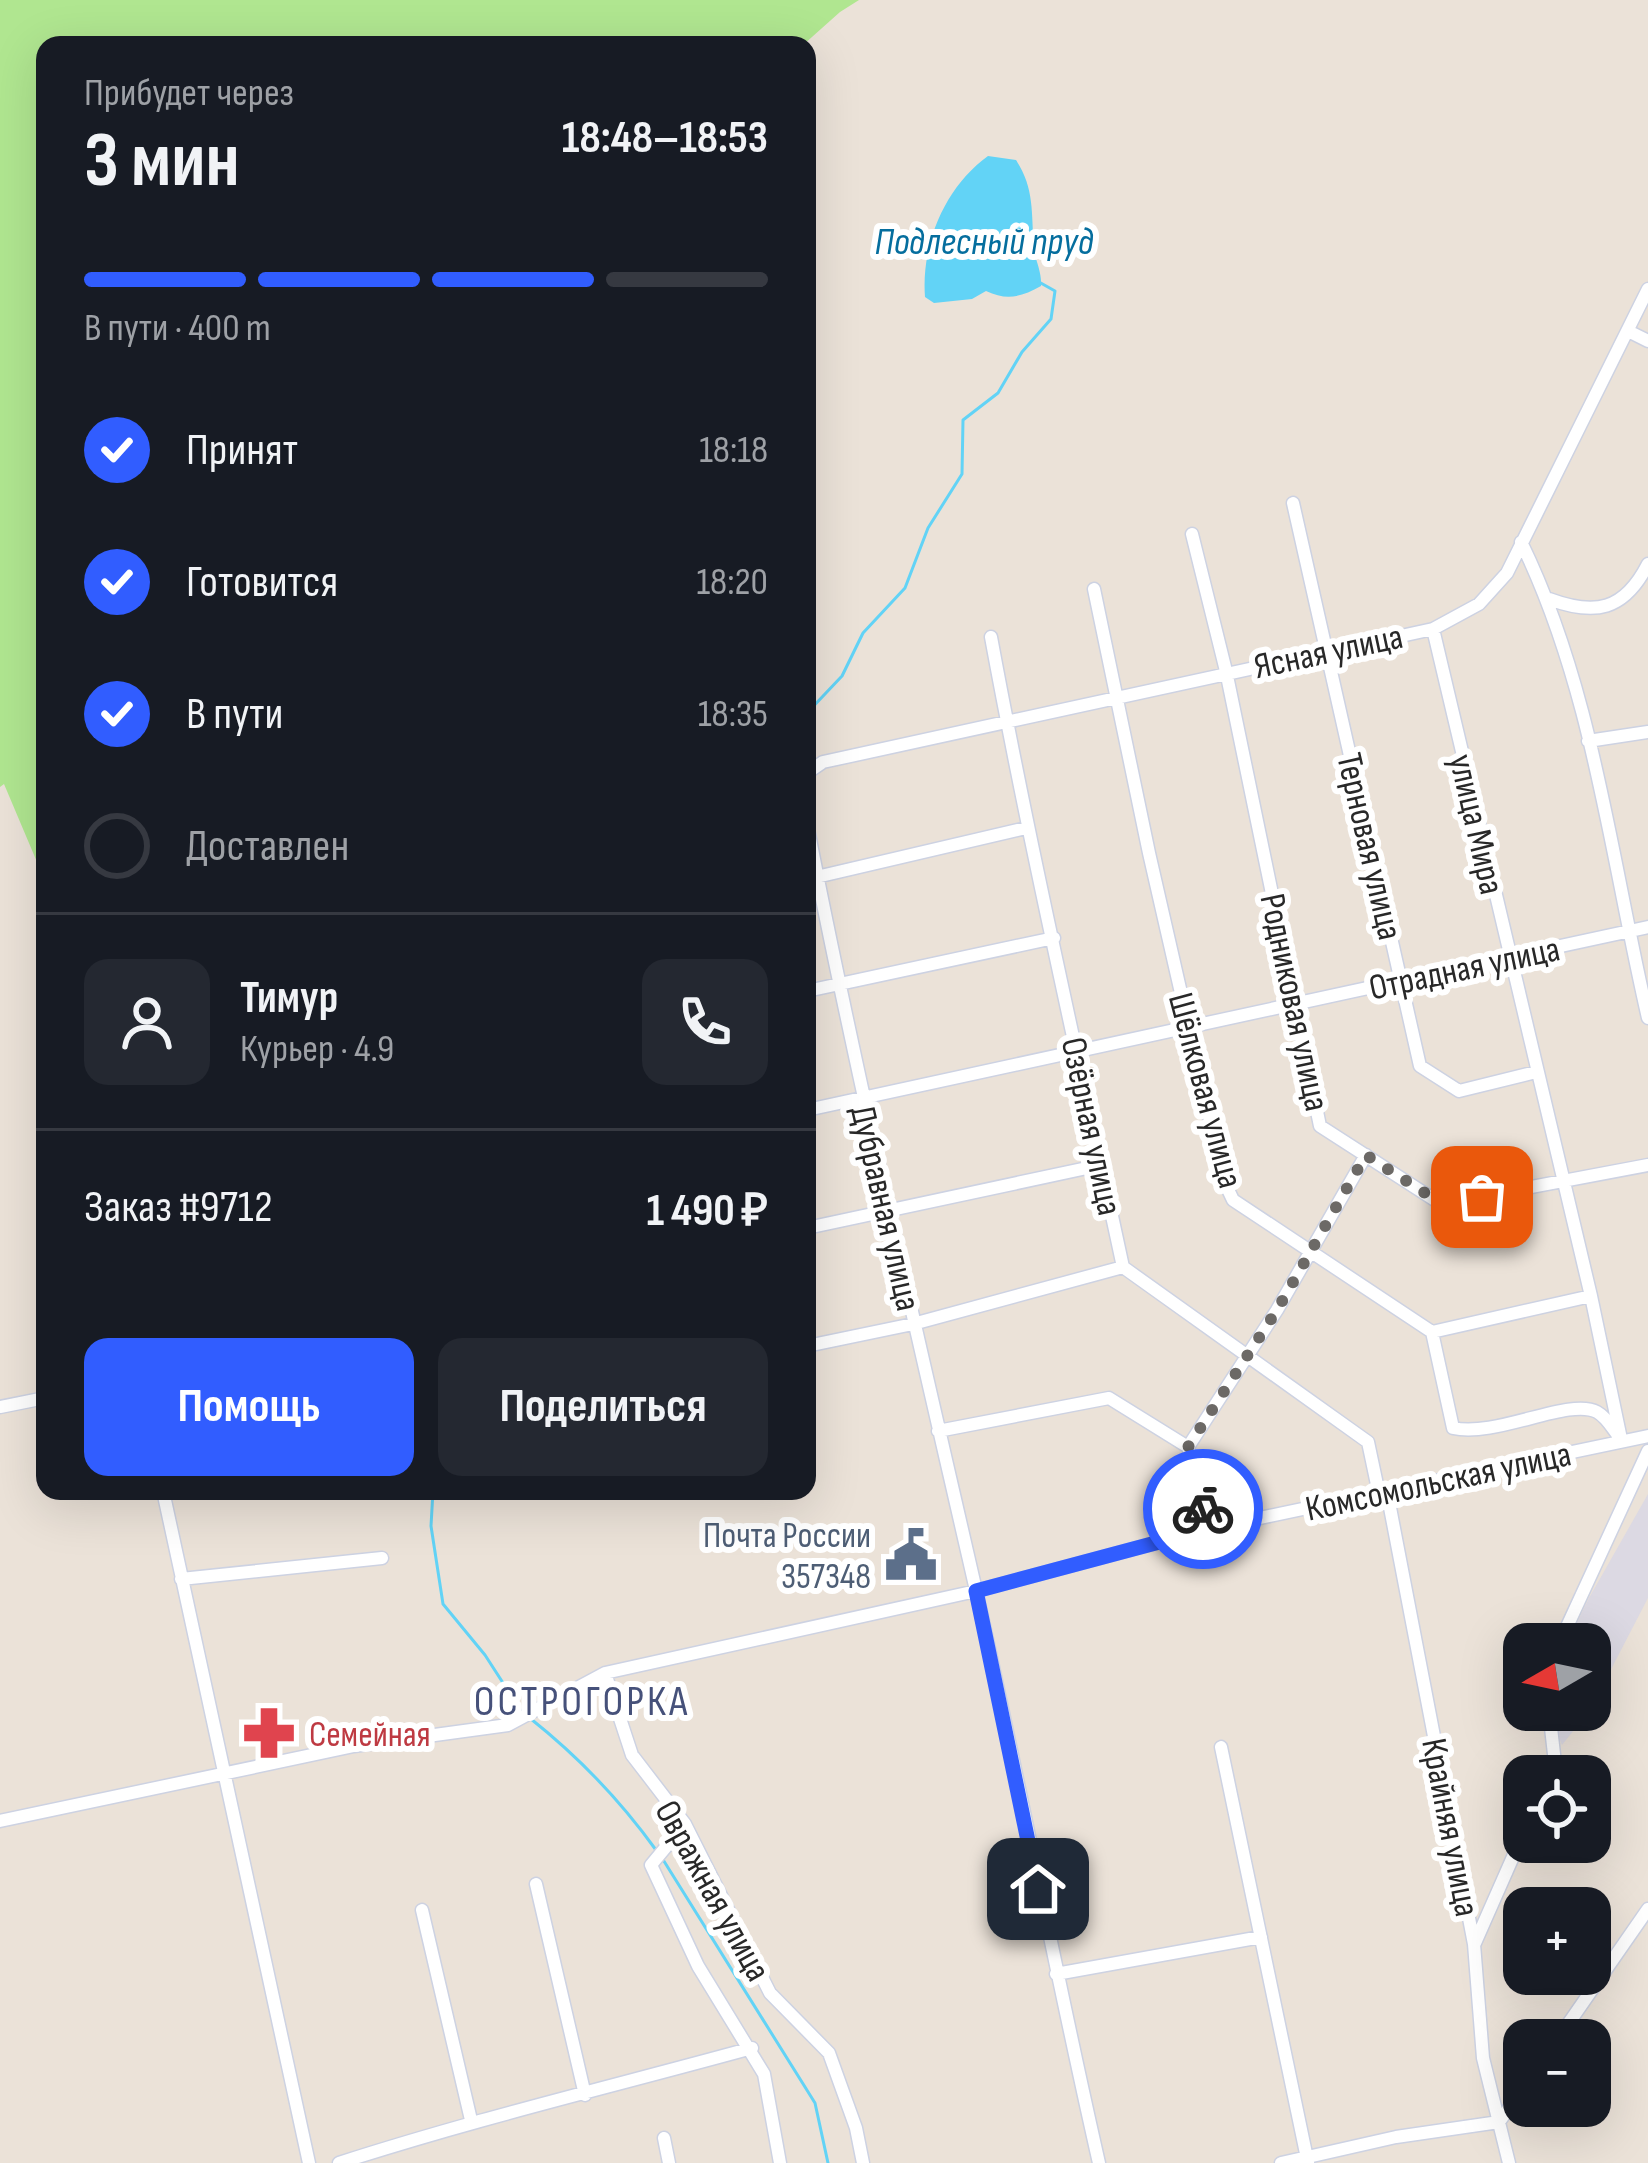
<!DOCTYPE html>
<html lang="ru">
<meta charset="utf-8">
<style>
:root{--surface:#171b24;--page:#242831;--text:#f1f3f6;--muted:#9ea1a6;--line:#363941;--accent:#315dff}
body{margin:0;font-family:"Sofia Sans Condensed",sans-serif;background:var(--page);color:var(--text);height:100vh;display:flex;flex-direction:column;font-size:45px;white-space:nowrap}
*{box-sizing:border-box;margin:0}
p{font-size:39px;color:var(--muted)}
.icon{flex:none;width:66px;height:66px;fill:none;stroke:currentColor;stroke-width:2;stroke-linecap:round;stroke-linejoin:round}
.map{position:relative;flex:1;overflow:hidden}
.sheet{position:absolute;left:36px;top:36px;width:780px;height:1464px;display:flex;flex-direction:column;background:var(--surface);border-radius:24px;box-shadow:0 12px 48px #0002}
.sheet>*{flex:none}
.needle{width:78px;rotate:261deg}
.controls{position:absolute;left:1503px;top:1623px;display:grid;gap:24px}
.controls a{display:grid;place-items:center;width:108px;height:108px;border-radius:24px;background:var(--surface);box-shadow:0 12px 48px #0002;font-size:60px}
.pin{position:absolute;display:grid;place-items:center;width:102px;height:102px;color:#fff;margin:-51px;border-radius:24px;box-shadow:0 6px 18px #0006}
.courier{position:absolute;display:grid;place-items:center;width:120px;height:120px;margin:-60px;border:9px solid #315dff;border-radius:50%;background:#fff;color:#222;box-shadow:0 3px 15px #0007}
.overview em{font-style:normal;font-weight:700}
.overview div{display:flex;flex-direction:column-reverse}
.overview{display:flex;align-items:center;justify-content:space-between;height:204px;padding:0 48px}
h1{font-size:78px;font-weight:700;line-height:90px}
.bar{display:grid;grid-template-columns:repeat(4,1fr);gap:18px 12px;align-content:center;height:144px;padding:0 48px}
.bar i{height:15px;border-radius:9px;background:var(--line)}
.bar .current{background:var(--accent)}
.bar p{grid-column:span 4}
.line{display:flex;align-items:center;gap:30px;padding:0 48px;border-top:3px solid var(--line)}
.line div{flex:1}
.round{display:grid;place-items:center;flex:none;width:126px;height:126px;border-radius:24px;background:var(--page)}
ol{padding:0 48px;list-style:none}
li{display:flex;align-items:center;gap:36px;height:132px}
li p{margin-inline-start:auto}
li .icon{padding:12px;border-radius:50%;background:var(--accent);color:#fff;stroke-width:4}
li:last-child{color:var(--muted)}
li i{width:66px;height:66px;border:6px solid var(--line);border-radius:50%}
.action{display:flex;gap:24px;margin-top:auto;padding:24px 48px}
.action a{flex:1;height:138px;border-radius:24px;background:var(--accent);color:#fff;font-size:48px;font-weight:700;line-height:138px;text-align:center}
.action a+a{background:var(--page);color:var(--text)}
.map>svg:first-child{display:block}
.industrial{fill:#dcd9e3}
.green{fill:#b0e690}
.water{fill:#62d3f6}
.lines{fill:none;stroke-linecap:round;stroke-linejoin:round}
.stream{stroke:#62d3f6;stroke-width:3}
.minor-casing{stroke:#cdd2e2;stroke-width:15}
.minor{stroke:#fff;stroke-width:12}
.done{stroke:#6c6966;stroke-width:12;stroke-dasharray:0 21.6}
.route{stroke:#315dff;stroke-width:15}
.labels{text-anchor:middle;stroke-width:12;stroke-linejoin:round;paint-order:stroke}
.street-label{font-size:36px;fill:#282828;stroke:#fff}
.service-label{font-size:36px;fill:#4e5e75;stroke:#fff;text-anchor:end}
.health-label{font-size:36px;fill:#be3a42;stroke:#fff;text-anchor:start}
.water-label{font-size:39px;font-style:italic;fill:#056e9e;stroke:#fff}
.quarter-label{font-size:42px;letter-spacing:3px;fill:#46517a;stroke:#fff}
</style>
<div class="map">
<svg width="1648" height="2163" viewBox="0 0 1648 2163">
<rect width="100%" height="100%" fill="#ebe2d8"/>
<path class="industrial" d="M1648 1494V1598L1590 1710V1644H1567L1589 1598Z
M1558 1710H1590L1562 1745 1557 1733Z"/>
<path class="green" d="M0 0H859L840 12 803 45H45V861L37 862 4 784 0 787Z"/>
<path class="water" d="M988 156 1016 160C1035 189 1031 213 1034 247 1035 261 1042 271 1041 286 1021 297 1007 301 986 291L972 299 934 303 925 297C921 244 945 187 988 156Z"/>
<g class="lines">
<path class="stream" d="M807 713 842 676 863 633 905 588 928 528 962 474 963 420 998 393 1022 352 1051 319 1055 291 1039 282
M433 1491 431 1526 443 1604 485 1655 523 1714
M531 1719C580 1758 620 1800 656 1850
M662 1858 815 2103 828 2163"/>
<g class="minor-casing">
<path id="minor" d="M1628 331 1648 341
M1293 503 1420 1066 1459 1091 1536 1072
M1192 534 1226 671 1320 1126 1441 1204 1648 1165
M1521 542C1593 689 1611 859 1648 1018
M1094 589 1149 853 1224 1181 1233 1200 1432 1332 1591 1296
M1549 599C1595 616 1624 611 1648 564
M1433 629 1591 1296 1621 1439
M991 637C1030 848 1078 1057 1123 1267L1368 1442 1379 1494
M1588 741 1648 732
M807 773 823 762 1433 629 1479 604 1507 573 1648 289
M807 824C857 1079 917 1333 975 1586 1019 1778 1055 1971 1099 2163
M808 879 1026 828
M45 910V920
M807 991 1054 938
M807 1110 1648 927
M807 1228 1101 1165
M1432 1332 1453 1428C1496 1438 1569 1397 1597 1412 1606 1417 1611 1426 1617 1434
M807 1346 913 1324 1123 1267
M0 1407 45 1398
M938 1431 1109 1398 1188 1447 1208 1529
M1188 1447 1277 1310 1366 1155
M163 1491 309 2163
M1387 1492 1474 1944 1483 2058 1509 2163
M181 1579 382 1558
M1559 1644 1648 1451
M605 1673 632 1755 685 1824 770 1993 829 2053 856 2128 863 2163
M1221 1747 1308 2163
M1549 1776 1555 1763 1549 1710
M0 1821 354 1746 508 1725 605 1673 976 1591 1208 1529 1648 1436
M685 1824 651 1865 698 1966 764 2074 780 2163
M536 1884 585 2095
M422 1910 471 2120
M1475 1943 1524 1832
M1056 1974 1261 1937
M1557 2040 1648 1909
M664 2138 669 2163
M339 2163C475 2119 614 2086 752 2048
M1281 2163 1396 2137 1499 2122 1524 2087"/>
</g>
<use href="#minor" class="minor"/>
</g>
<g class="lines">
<path class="done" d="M1203 1509 1188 1447 1277 1310 1366 1155 1442 1204 1482 1197"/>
<path class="route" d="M1038 1889 976 1591 1208 1529 1203 1509"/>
</g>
<defs>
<g id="civic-bare" transform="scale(4.14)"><path d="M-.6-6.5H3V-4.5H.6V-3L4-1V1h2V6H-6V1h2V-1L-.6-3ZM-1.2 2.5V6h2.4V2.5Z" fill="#5c6f8a" stroke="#fff" stroke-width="2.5" paint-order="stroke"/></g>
<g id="pharmacy-bare" transform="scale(4.14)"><path d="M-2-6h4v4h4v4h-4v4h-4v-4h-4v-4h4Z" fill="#e0444e" stroke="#fff" stroke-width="2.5" paint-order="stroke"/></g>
</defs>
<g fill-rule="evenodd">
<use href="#civic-bare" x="911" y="1555"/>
<use href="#pharmacy-bare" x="269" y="1733"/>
</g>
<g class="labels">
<g class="street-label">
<text transform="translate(1328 650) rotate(-12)" y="13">Ясная улица</text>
<text transform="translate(1478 824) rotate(77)" y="13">улица Мира</text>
<text transform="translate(1371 846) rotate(77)" y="13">Терновая улица</text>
<text transform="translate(1464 967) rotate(-12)" y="13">Отрадная улица</text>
<text transform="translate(1296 1002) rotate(78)" y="13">Родниковая улица</text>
<text transform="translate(1207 1090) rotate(75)" y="13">Шёлковая улица</text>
<text transform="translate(1093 1126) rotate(78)" y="13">Озёрная улица</text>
<text transform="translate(887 1208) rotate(77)" y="13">Дубравная улица</text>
<text transform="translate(1438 1480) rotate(-12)" y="13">Комсомольская улица</text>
<text transform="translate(1452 1827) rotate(79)" y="13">Крайняя улица</text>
<text transform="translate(714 1890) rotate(61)" y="13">Овражная улица</text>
</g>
<g class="service-label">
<text x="871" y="1547">Почта России<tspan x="871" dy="41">357348</tspan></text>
</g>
<g class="health-label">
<text x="309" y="1746">Семейная</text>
</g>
<g class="water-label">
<text x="984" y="254">Подлесный пруд</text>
</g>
<g class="quarter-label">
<text x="582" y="1715">ОСТРОГОРКА</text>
</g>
</g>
</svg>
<div class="controls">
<a><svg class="needle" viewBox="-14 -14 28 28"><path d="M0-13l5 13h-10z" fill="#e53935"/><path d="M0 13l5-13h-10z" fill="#9ea1a6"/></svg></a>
<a><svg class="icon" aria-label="locate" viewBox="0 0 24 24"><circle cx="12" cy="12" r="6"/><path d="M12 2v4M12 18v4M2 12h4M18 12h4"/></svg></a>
<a>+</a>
<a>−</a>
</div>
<div class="pin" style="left:1482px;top:1197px;background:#ea580c"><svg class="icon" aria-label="bag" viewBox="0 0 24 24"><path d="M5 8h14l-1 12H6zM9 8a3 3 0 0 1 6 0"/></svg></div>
<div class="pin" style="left:1038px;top:1889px;background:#1f2937"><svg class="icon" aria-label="home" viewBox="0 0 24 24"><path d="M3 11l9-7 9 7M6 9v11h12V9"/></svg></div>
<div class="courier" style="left:1203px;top:1509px"><svg class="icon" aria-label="bike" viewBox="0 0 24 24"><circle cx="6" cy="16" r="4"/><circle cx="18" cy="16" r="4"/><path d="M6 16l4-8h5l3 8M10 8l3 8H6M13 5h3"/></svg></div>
<section class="sheet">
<div class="overview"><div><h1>3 мин</h1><p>Прибудет через</p></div><em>18:48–18:53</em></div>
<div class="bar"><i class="current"></i><i class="current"></i><i class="current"></i><i></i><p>В пути · 400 m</p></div>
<ol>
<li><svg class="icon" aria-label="check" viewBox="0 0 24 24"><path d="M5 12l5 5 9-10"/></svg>Принят<p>18:18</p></li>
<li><svg class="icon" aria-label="check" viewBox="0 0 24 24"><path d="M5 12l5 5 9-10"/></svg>Готовится<p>18:20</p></li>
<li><svg class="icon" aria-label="check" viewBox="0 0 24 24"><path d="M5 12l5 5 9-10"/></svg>В пути<p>18:35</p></li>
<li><i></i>Доставлен</li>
</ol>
<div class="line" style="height:216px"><a class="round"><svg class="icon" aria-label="person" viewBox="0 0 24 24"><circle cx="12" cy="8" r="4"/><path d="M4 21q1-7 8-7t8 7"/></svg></a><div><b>Тимур</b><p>Курьер · 4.9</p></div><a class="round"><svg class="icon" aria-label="phone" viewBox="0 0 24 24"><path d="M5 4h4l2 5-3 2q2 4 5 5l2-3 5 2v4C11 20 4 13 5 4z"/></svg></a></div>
<div class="line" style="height:156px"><div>Заказ #9712</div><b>1 490 ₽</b></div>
<div class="action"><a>Помощь</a><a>Поделиться</a></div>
</section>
</div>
